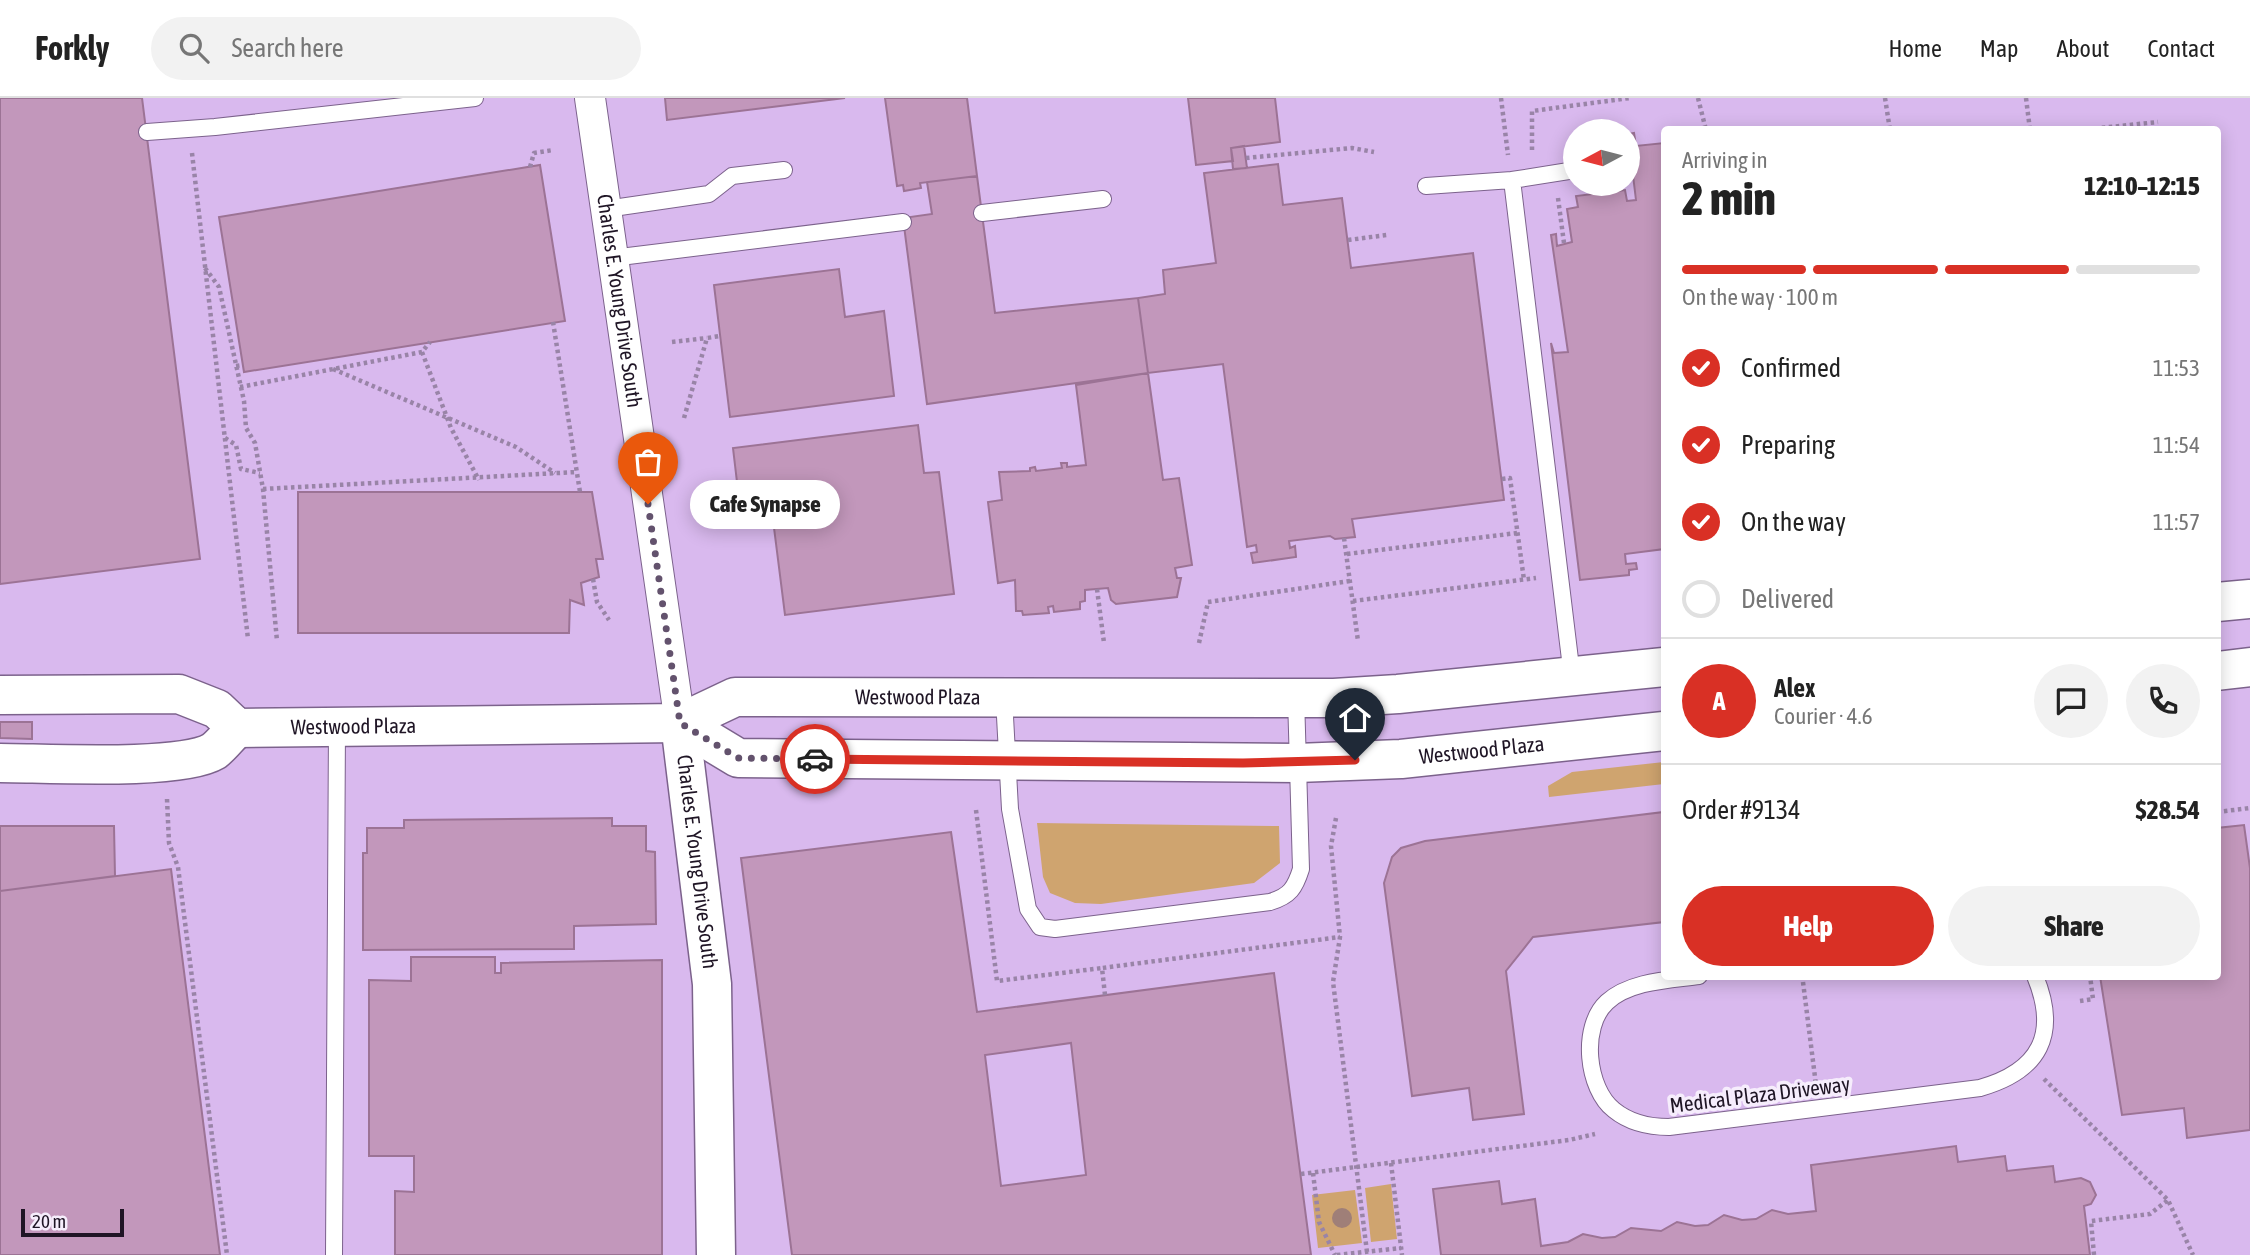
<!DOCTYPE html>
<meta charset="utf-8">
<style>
:root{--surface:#fff;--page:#f2f2f2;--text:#222;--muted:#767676;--line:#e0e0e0;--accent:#d93025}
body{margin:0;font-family:"Asap Condensed",sans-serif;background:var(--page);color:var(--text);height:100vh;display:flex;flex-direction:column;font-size:26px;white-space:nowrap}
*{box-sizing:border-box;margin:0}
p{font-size:23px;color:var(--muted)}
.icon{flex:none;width:38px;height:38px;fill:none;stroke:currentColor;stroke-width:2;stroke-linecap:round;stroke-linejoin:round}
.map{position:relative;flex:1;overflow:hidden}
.side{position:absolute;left:1661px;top:28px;width:560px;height:854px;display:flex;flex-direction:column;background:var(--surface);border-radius:7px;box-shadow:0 4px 18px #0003}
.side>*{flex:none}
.needle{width:46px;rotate:263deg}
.fabs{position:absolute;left:1563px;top:21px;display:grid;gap:14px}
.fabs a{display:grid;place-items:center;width:77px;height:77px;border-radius:50%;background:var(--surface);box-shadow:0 4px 18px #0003;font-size:35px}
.scale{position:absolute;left:21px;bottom:18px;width:103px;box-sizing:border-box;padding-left:7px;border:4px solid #1f1525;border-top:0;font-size:19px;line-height:24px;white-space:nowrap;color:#1f1525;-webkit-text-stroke:5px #f6edfc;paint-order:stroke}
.pin{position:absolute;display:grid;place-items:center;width:60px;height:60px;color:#fff;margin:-72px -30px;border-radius:50% 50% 50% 0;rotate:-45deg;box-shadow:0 0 7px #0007}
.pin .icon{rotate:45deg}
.courier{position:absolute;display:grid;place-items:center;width:70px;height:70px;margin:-35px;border:5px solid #d93025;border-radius:50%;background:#fff;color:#222;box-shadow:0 2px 9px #0007}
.bubble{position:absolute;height:49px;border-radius:24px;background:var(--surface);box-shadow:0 4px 18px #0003;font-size:23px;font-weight:800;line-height:49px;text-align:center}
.summary em{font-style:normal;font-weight:800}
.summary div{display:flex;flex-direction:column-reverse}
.summary{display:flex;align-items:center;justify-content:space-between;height:119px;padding:0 21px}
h1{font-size:46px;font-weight:800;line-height:52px}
.bar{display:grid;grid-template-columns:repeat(4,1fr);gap:10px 7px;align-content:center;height:84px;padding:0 21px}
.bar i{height:9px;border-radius:5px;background:var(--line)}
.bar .current{background:var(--accent)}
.bar p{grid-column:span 4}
.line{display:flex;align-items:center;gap:18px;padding:0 21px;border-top:2px solid var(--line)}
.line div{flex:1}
.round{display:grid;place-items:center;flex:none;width:74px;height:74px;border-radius:37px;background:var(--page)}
ol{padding:0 21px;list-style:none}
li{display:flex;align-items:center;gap:21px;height:77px}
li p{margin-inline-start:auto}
li .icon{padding:7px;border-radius:50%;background:var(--accent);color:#fff;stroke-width:4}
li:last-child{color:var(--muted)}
li i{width:38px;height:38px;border:4px solid var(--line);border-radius:50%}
.button{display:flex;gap:14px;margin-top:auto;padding:14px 21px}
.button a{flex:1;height:80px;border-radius:42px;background:var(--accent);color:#fff;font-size:28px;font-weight:800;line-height:80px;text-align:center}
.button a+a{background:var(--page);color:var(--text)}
header{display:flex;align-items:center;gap:42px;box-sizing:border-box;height:98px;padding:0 35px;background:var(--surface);border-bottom:2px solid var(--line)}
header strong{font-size:33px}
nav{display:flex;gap:38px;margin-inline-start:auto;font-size:24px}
.search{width:490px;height:63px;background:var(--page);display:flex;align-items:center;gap:18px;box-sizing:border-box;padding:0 24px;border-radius:38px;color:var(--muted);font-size:26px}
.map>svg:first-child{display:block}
.built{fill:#d9b9ee;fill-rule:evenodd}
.green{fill:#cfa46f}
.building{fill:#c297bb;stroke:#9c7395;stroke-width:2;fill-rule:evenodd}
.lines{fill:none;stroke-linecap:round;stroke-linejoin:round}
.lane-casing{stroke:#7c628c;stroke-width:18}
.street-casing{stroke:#7c628c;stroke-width:32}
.secondary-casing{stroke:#7c628c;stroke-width:41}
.path{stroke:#9984a7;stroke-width:4.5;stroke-dasharray:3.5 3.5;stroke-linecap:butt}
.lane{stroke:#fff;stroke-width:16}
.street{stroke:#fff;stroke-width:30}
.secondary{stroke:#fff;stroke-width:38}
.tree{fill:#9f7f78}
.done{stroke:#63526d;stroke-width:7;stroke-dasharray:0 12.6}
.route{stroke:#d93025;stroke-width:9}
.labels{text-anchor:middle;stroke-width:7;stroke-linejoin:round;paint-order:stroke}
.street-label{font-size:21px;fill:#1f1525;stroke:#f6edfc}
</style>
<header>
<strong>Forkly</strong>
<div class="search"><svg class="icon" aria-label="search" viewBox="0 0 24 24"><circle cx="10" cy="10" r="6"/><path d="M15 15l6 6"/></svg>Search here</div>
<nav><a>Home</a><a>Map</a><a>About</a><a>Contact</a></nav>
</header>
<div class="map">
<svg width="2250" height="1157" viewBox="0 0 2250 1157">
<rect width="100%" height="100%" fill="#e0c4f2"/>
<path class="built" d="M0 0H2250V1157H0ZM1664 32H2217V878H1664ZM1575 33H1628V86H1575Z"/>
<path class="green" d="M1664 664V686L1549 699 1548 688 1572 674Z
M1037 725 1279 728 1280 765 1254 785 1101 806 1075 805 1050 795 1043 779Z
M1391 1086 1397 1141 1371 1144 1365 1090Z
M1355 1092 1362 1145 1318 1150 1312 1097Z"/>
<path class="building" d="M0 0H142L200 461 0 486Z
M665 0H845L667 22Z
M885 0H967L977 78 920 85 921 90 904 93 903 87 897 88Z
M1188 0H1275L1280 44 1231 50 1233 63 1196 67Z
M1634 35 1636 48 1664 45V451L1625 456 1626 466 1636 465 1637 471 1629 472V477L1580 482 1551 245 1554 255 1568 254 1551 137 1556 136 1557 148 1572 144 1567 111 1578 109 1576 98 1625 92 1627 103 1636 102 1628 36Z
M1244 48 1247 70 1233 71 1231 50Z
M1278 66 1283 107 1342 100 1351 170 1473 155 1504 402 1352 421 1355 439 1335 441 1330 438 1289 443 1290 450 1295 448 1296 459 1253 465 1251 455 1257 454 1256 447 1247 449 1223 266 1148 275 1138 200 1165 196 1163 172 1216 165 1204 75Z
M540 67 565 223 244 274 219 119Z
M977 78 995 215 1138 200 1148 275 927 306 903 120 932 116 927 84Z
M839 171 845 219 884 213 894 298 730 319 714 187Z
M1148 275 1163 382 1179 380 1192 467 1175 470 1177 480H1181L1177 499 1116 506 1111 502 1108 490 1085 492V503L1080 504V511L1054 514 1053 508 1048 509 1049 515 1023 517 1022 513H1016L1015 482 998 485 988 404 1002 402 999 374 1030 373V370L1035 369 1036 373 1062 370 1061 365H1067V369L1086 367 1076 287Z
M918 327 924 375 939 374 954 496 785 517 770 398 739 401 733 350Z
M298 394H592L603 461H596L599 479 581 485 584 507 570 502 569 535H298Z
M0 624H32V641L0 640Z
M1664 714V824L1533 839 1506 873 1524 1016 1473 1022 1469 990 1412 998 1384 785 1392 759 1401 750 1425 743Z
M612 720V728H646V753L655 754 656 826 574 828V851L363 852V755H367V730H404V722Z
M2244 727 2250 770V1032L2187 1040 2184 1010 2122 1017 2100 878H2217V730Z
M0 728H114L115 778 0 793Z
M951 734 977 914 1274 875 1311 1157H792L741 760ZM1071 945 1086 1077 1001 1088 985 957Z
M171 771 220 1157H0V793Z
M411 859H495V875H501V865L662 862V1157H395V1093L414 1094V1058H369V882L411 883Z
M1956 1048 1958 1064 2005 1058 2007 1073 2053 1068 2055 1084 2081 1080 2090 1084 2096 1097 2091 1106 2084 1108 2090 1157H1441L1433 1091 1499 1083 1502 1106 1535 1101 1541 1148 1568 1144 1583 1136 1602 1140 1615 1139 1631 1130 1661 1133 1677 1124 1695 1128 1708 1127 1724 1117 1742 1122 1756 1121 1772 1112 1788 1116 1816 1113 1811 1067Z"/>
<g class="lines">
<g class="lane-casing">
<path id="lane" d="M147 34 215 29 475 0
M1512 82 1575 72
M1426 88 1512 82 1572 578
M606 111 709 96 732 78 784 72
M982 115 1103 101
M612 160 903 124
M1004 600 1010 711 1028 811 1040 829 1055 831 1270 804C1290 798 1295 790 1301 771L1296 599
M1699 878C1669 882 1630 883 1607 904 1580 929 1587 991 1614 1012 1630 1025 1649 1029 1669 1029L1980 990C2040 973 2059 936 2035 878
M334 1157 337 628"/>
</g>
<g class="street-casing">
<g id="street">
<path id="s1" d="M590 0 680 625"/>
</g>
</g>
<g class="secondary-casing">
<g id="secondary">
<path d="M2217 504 2250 501"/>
<path d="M2217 573 2250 569"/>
<path id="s2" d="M0 597 179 596 217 611 237 630 680 625 735 599 1334 600 1398 596 1664 569"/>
<path id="s3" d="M680 625 738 660 1297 665 1401 661 1664 633"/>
<path id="s4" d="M680 625 712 886 716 1157"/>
<path d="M0 665C44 665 181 673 214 653 222 647 229 637 237 630"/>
</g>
</g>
<path class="path" d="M1501 0 1508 57
M1698 0 1706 32
M1885 0 1890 32
M2026 0 2030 32
M2081 32 2158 24
M1532 52V13L1630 0
M192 55 248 541
M1246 60 1352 50 1374 54
M530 69 534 55 553 52
M1558 100 1564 145
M1348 142 1387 137
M205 170 219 189 244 303 246 330 255 345 263 391 277 543
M553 224 580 394
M672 244 707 240
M422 254 451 330 479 382
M236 268 243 267
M333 271 516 349 555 375
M240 289 422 254 430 244
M684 320 707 240 720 238
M225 340 236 347 241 371 260 375
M1502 381 1510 380 1524 482
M263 391 577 374
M1344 440 1358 543
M1347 456 1517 435
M593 481 597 504 609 522
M1097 491 1104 545
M1353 503 1536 480
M1199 545 1208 504 1350 483
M167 701 169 745 178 769 227 1157
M976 712 997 883 1102 870
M2217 714 2250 710
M1336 720 1331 748 1340 839 1333 884 1367 1154
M1803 884 1816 987
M1105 897 1102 870 1340 839
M2080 903 2093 901 2090 878
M2044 981 2168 1102 2193 1157
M1391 1065 1402 1157
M1313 1075 1319 1124 1335 1157
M1301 1076 1569 1042 1595 1036
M1337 1157 1401 1150
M2094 1157 2091 1123 2150 1116 2168 1102"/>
<use href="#lane" class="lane"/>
<use href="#street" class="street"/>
<use href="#secondary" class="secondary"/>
</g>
<circle class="tree" cx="1342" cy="1120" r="10"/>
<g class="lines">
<path class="done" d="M648 406 680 625 738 660 815 661"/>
<path class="route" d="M815 661 1243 665 1355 662"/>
</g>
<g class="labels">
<g class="street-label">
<text dy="7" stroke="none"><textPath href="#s1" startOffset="205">Charles E. Young Drive South</textPath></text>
<text dy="7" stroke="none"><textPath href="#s2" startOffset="934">Westwood Plaza</textPath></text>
<text dy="7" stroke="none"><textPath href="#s2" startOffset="364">Westwood Plaza</textPath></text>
<text dy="7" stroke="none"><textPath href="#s3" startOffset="812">Westwood Plaza</textPath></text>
<text dy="7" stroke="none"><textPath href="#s4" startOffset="140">Charles E. Young Drive South</textPath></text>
<text transform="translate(1760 997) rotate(-7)" y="7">Medical Plaza Driveway</text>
</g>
</g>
</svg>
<div class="fabs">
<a><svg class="needle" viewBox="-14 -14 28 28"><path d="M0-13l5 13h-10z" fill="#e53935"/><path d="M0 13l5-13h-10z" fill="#767676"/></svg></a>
</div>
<div class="scale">20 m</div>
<div class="pin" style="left:648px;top:406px;background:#ea580c"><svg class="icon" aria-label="bag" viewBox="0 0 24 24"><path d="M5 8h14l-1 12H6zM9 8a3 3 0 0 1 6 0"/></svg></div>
<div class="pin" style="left:1355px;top:662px;background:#1f2937"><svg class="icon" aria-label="home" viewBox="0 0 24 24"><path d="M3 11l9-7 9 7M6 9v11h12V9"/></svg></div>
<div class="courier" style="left:815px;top:661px"><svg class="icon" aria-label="car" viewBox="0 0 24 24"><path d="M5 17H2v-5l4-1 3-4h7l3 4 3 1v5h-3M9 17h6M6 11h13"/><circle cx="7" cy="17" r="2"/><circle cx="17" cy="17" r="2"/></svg></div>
<div class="bubble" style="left:690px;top:382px;width:150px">Cafe Synapse</div>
<section class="side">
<div class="summary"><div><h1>2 min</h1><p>Arriving in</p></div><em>12:10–12:15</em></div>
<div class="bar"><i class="current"></i><i class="current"></i><i class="current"></i><i></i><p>On the way · 100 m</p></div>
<ol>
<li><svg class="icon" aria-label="check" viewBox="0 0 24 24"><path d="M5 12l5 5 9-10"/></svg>Confirmed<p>11:53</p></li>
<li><svg class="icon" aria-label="check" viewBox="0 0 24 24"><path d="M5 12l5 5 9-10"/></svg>Preparing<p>11:54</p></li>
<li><svg class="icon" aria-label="check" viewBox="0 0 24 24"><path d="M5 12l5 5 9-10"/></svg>On the way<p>11:57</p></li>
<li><i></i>Delivered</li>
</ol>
<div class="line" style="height:126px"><b class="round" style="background:var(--accent);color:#fff">A</b><div><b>Alex</b><p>Courier · 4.6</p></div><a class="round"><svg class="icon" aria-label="chat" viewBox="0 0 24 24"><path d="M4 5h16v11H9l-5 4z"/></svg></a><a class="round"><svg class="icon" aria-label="phone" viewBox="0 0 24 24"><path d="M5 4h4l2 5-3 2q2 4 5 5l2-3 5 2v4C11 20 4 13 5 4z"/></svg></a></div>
<div class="line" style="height:91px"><div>Order #9134</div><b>$28.54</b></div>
<div class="button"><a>Help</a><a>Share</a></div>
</section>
</div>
